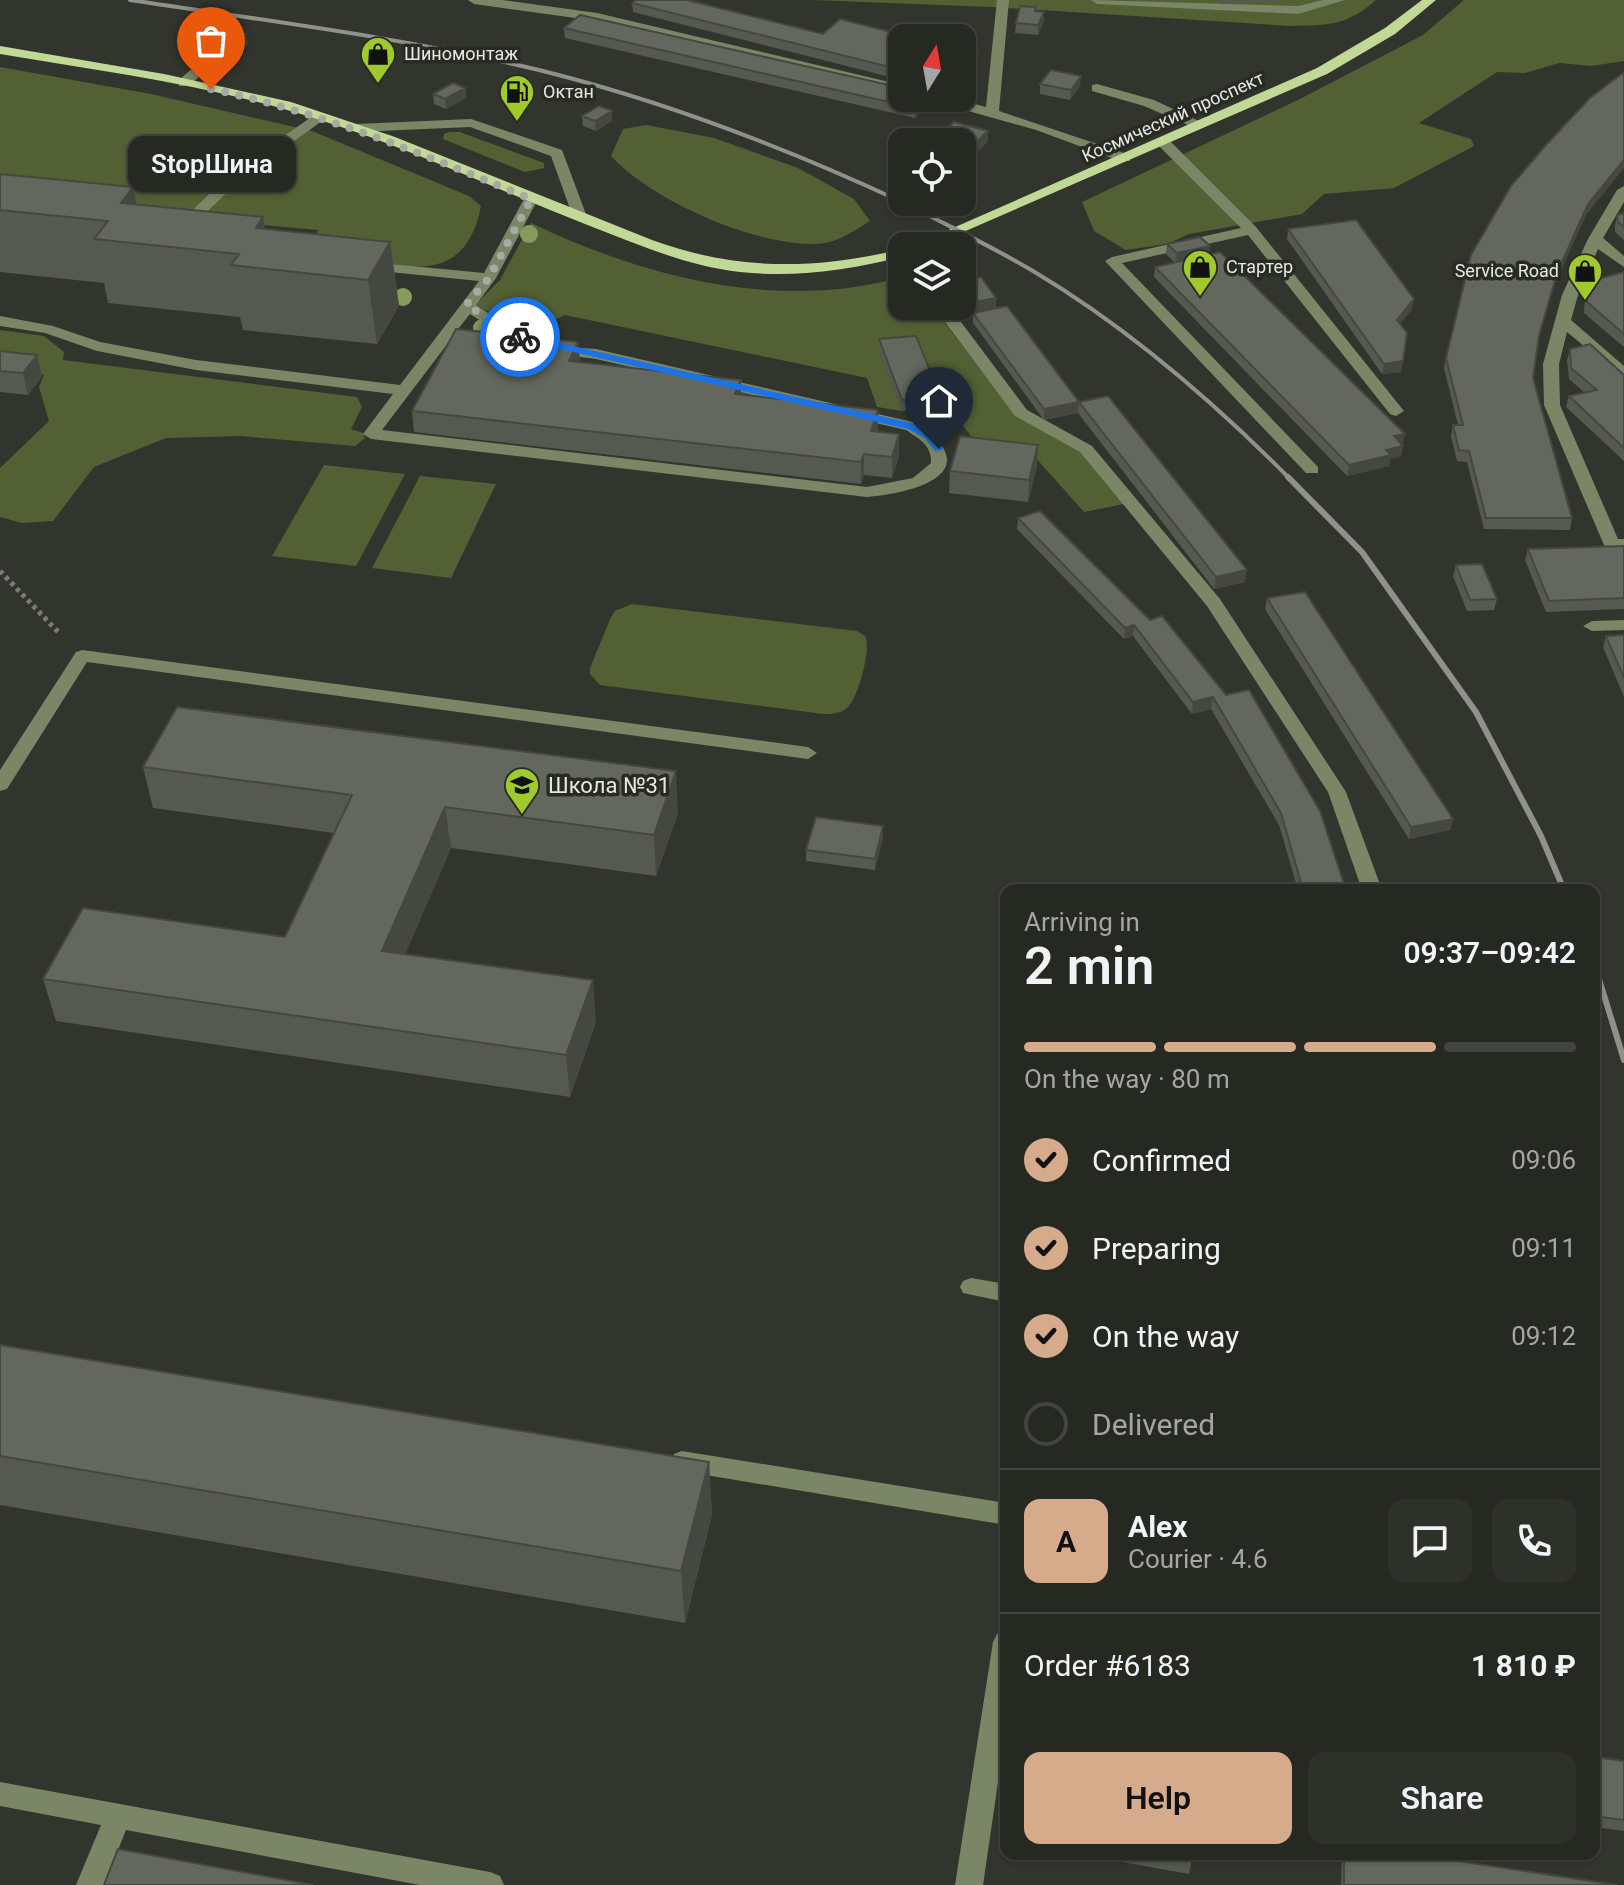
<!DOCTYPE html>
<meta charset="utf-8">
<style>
:root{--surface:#262822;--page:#2e302a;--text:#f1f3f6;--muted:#a4a6a5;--line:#424440;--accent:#d6ab8b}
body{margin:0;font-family:Roboto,sans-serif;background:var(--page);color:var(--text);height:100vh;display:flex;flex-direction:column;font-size:30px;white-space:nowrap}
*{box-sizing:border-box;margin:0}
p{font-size:26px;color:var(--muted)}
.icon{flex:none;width:44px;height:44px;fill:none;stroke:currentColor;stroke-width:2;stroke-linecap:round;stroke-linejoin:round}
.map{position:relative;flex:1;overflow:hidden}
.details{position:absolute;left:1000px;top:884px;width:600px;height:976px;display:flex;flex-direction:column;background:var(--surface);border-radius:16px;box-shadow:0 2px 6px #0004,0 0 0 2px var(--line)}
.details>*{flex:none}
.needle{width:52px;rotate:11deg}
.controls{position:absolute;left:888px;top:24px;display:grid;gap:16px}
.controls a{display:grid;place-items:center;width:88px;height:88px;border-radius:16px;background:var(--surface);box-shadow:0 2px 6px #0004,0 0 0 2px var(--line);font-size:40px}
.pin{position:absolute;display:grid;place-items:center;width:68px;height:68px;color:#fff;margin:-82px -34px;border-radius:50% 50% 50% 0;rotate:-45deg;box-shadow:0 0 8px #0007}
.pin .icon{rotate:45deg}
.courier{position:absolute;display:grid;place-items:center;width:80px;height:80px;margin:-40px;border:6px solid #1a73e8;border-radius:50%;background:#fff;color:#222;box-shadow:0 2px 10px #0007}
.bubble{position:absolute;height:56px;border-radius:16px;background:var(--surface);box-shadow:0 2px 6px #0004,0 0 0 2px var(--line);font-size:26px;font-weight:600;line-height:56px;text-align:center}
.head em{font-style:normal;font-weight:600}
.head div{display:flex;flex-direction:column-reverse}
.head{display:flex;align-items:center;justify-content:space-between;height:136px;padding:0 24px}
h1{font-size:52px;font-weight:600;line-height:60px}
.bar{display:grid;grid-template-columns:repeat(4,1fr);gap:12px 8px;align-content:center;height:96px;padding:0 24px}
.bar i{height:10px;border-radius:6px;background:var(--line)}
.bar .current{background:var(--accent)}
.bar p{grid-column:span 4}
.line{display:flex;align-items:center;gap:20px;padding:0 24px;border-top:2px solid var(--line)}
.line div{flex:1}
.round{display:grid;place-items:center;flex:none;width:84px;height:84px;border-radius:16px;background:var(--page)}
ol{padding:0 24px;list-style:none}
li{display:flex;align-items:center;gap:24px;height:88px}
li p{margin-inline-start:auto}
li .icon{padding:8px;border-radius:50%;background:var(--accent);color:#111;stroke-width:4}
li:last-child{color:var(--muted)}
li i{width:44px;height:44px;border:4px solid var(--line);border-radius:50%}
.action{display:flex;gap:16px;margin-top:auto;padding:16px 24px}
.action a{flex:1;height:92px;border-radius:16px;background:var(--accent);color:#111;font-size:32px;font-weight:600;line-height:92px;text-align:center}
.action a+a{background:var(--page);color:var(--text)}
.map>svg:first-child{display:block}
.green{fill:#526033}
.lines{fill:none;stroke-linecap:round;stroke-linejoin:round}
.path{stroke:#797b75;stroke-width:5;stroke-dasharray:4 4;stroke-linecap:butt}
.minor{fill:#7b8666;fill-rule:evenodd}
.major{fill:#c2d896;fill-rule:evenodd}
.rail-far1{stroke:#8f918b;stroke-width:4}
.rail{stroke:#8f918b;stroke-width:6}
.tree{fill:#869a5c}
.wall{fill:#555950}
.shaded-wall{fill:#454841}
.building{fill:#63675d;stroke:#454841;stroke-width:2}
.route{fill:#1a73e8}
.done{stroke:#a7a9a3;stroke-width:8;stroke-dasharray:0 14.4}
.labels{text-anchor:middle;stroke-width:7;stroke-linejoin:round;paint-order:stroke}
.far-poi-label{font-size:18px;fill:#e6e8e3;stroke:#282b23;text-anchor:start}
.far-street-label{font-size:18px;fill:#e6e8e3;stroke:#282b23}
.poi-label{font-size:22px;fill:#e6e8e3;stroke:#282b23;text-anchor:start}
</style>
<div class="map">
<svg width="1624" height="1885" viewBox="0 0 1624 1885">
<rect width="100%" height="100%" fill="#32352d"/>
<path class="green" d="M813 0H1376C1347 26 1328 25 1290 26L991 7Z
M1464 0H1624V61L1591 66 1559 63 1525 73 1497 72 1419 123 1471 139 1474 146 1394 188 1324 194 1302 214 1189 234 1167 244 1126 250 1094 231 1082 202 1298 100 1423 35Z
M0 67 151 94 312 131 469 196 481 206C463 302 377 260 315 240L318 230 185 218 0 187Z
M646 125 714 138 798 168 854 199 870 221C852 232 836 244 814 244 753 245 651 200 611 156L623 129Z
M450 132H460L544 163V168L525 172 443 139 444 134Z
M531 223C644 277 778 312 902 277V306H932L1015 415 1082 452 1124 504 1084 512 1034 456 1002 450 970 435 958 419 940 407 916 347 879 350 902 411 877 407 867 378 565 315 530 332 475 305 500 280Z
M0 330 44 336 64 352 63 360 357 397 362 407 351 429 363 433 365 438 355 446 241 436 166 438 94 467 53 521 22 523 0 517V468L49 421 39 387 44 375 0 371Z
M324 465 405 474 356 566 272 556Z
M420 476 496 484 451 578 372 568Z
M632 604 857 631 865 636C872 647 858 699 847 708 840 714 831 714 823 714L600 685 590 674V668L611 617 615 611Z"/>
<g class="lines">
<path class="path" d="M0 571 60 634"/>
<path class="minor" d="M468 0H502L597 13 902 85V93L597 21 474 4Z
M997 0H1009L999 111 1130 155V161H1120L1036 130 933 101 931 98H953L986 107Z
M1091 0 1298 6 1323 0H1345L1298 14 1097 4Z
M211 52 223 55 189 86H179V80Z
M1097 84 1154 100 1207 125 1195 128 1144 106 1092 91V85Z
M317 113 329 116 241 179 185 233H175V227L231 173Z
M471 119 562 150 587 217 585 220 573 217 551 156 470 127 356 132 349 128 356 124Z
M1157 138H1167L1256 227 1404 411 1396 416 1390 414 1248 235 1122 263 1318 467V473H1306L1105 261 1112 257 1241 228 1157 144Z
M1624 186V202L1603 238 1624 256V267L1598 249 1578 295 1571 320 1624 366V379L1567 332 1559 364 1560 405 1618 539H1624V549L1612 550 1604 545 1544 405 1543 364 1562 295 1588 239 1617 190Z
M531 195 538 199 496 278 476 305 511 328 549 341 550 346 596 349 917 423C988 472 917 493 867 497L371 439 363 434 393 394 196 370 97 351 45 333 0 326V316L53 326 100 342 196 360 400 385 479 281 370 270 363 266 370 262 484 273 524 199ZM470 314 501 334 547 348 548 353 596 359 906 430C919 439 932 445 931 463L913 478 867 487 382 430 448 343 483 344V338L454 334Z
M933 306H949L1027 410 1092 446 1220 599 1346 792 1382 890H1362L1328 792 1207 606 1080 452 1015 416Z
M1624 620V630L1592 631 1583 626 1592 621Z
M82 650 808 747 817 753 808 759 87 662 7 789 0 791V770L76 652Z
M971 1278 1006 1284V1302L963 1293 960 1287 963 1281Z
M682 1451 1006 1503V1525L682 1471 674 1468 670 1461 674 1454Z
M1006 1631V1728L983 1885H955L993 1642 997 1634Z
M0 1782 490 1872 500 1876 504 1885H420L126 1830 104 1885H76L101 1825 0 1806Z"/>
<path class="major" d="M1422 0H1436L1395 34 1327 74 931 246H912L1317 68 1385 28Z
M0 46 164 74 291 102 395 137 652 240C736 271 816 270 902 249V257C849 270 795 278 740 272 687 266 639 245 590 226 500 191 412 149 320 120 216 86 107 72 0 54Z"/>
<path class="rail-far1" d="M130 0C268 21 407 38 543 71 667 102 786 148 902 202
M903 202C946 225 991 246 1033 271 1127 327 1213 401 1290 479"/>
<path class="rail" d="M1288 477 1362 552 1476 712 1541 836 1564 890
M1594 963 1624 1060"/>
</g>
<g class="tree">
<circle cx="529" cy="234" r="9"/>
<circle cx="403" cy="297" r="9"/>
<circle cx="482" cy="328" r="9"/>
</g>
<path class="wall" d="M1217 0H1249V3L1220 4Z
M1250 0H1281V1L1252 2Z
M632 3 823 34 902 38V80L633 12Z
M1036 11 1044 12V22L1038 35 1015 33 1016 23Z
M564 28 902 98H928V104L915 118 565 38Z
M246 34 248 44 238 52 208 47 207 37Z
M1040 84 1080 86 1070 100 1040 94Z
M465 88 466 98 446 109 434 104 433 94Z
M582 116 612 121 596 131 583 126Z
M988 131V141L965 164 962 163V142Z
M0 174 133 187 137 205 263 217 265 229 390 242 399 306 377 344 243 330 240 317 108 303 104 283 0 272Z
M1624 213V240L1615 232V225L1617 215Z
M1586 215 1555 283 1538 340 1533 378 1572 518 1570 530 1484 529 1467 462 1457 461 1451 436 1453 425H1458L1444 368 1446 358Z
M1288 229 1412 309 1400 324 1403 361 1401 372 1382 374 1287 239Z
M1167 244 1209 255 1403 444 1401 456 1390 459 1389 466 1347 476 1154 277 1155 267 1174 262 1166 254Z
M1624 272V347L1584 313 1585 293 1587 282Z
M962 281 996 308 1079 402 1078 413 1044 420 973 323V313L964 314 958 306H962Z
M879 339 940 396V407L902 411 879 350Z
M578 342 580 363 741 380V394L878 432 899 456 892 478 864 475 861 484 414 432 412 411Z
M1570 349 1624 375V461L1566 407 1569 396 1585 393 1569 379 1567 360Z
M0 351 37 355 42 376 28 395 0 392Z
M1079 402 1245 582 1214 589 1078 413Z
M1038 445 1037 466 1028 502 949 493 950 471Z
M1018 518 1150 620 1162 616 1346 890H1298L1279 825 1211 709 1192 714 1133 636 1124 639 1017 529Z
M1624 546V609L1546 612 1525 560 1528 549Z
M1456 565 1497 599 1494 610 1467 611 1453 576Z
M1267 598 1453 819 1450 830 1409 839 1265 609Z
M1624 635V697L1603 647 1606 636Z
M143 767 678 813 656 876 451 848 405 954 596 1022 570 1097 56 1021 43 979 285 937 334 833 153 808Z
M883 838 875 870 806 861V850Z
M0 1345 709 1462 712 1515 685 1623 0 1505Z
M1594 1757 1624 1761V1831L1594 1827Z
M1077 1854H1193L1189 1874Z
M1342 1854H1413L1617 1885H1341Z"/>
<path class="shaded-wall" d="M1044 12V22L1038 35V25Z
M246 34 248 44 238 52 236 42Z
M978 54 977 64 962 78V68Z
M1081 76 1080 86 1070 100 1071 90Z
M465 88 466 98 446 109 445 99Z
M924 98H928V104L915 118V108Z
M612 111V121L596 131 595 121Z
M988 131V141L965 164V153Z
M1624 160V168L1586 215 1555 283 1557 273 1588 204Z
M133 187 145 244 121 203Z
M263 217 272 269 256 228Z
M390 242 399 306 377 344 368 280Z
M1210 246 1209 257 1176 264 1177 253Z
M996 298V308L964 314V304Z
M1414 299 1412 309 1395 330 1397 320Z
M578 342 580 363 569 361Z
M37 355 42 376 28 395 23 373Z
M1403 361 1401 372 1382 374 1384 364Z
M741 380V402L735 394Z
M1079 402 1078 413 1044 420V409Z
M878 410V431L871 453V431Z
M899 434V456L892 478V457Z
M1405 434 1403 444 1392 447 1394 436Z
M1038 445 1037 466 1028 502 1029 480Z
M1403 446 1401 456 1390 459 1389 466 1347 476 1349 465 1386 450Z
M864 454V475L861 484V462Z
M1247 570 1245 582 1214 589 1216 577Z
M1134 625 1133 636 1124 639 1125 628Z
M1213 697 1211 709 1192 714 1193 702Z
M676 771 678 813 656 876 654 835Z
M445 807 451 848 389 992 382 951Z
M1453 819 1450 830 1409 839 1411 827Z
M883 826V838L875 870V859Z
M593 980 596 1022 570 1097 566 1055Z
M709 1462 712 1515 685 1623 681 1571Z"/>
<path class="building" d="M636 0H687L823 34 840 19 915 38H902V70L632 3Z
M1020 6 1036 7 1035 11 1044 12 1038 25 1016 23Z
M580 15 902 88V98H924L915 108 564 28Z
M216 29 246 34 236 42 207 37Z
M962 50 978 54 962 68Z
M1051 70 1081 76 1071 90 1040 84Z
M1624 72V160L1588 204 1557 273 1539 336 1533 378 1572 518H1486L1469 451 1459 450 1453 425H1463L1446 358 1471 255 1511 186 1546 145 1590 98Z
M453 83 465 88 445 99 433 94Z
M599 106 612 111 595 121 582 116Z
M954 122 988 131 965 153H962V142H933Z
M0 174 133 187 121 203 263 217 256 228 390 242 368 280 231 265 239 254 94 239 108 221 0 210Z
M1624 213V227L1618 222 1617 215Z
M1356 220 1414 299 1397 320 1407 333 1403 361 1384 364 1288 229Z
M1200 237 1210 246 1177 253 1167 244Z
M1220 252 1405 434 1394 436 1403 446 1386 450 1391 455 1349 465 1155 267Z
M1624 272V334L1587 302V282Z
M981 277 996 298 964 304 962 300V281Z
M1007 306 1079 402 1044 409 973 313Z
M456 329 578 342 569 361 741 380 735 394 878 410 871 431 899 434 892 457 864 454 861 462 412 411Z
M916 336 940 396 902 400 879 339Z
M1590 344 1624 375V448L1569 396 1597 390 1571 368 1570 349Z
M0 351 37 355 23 373 0 371Z
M1108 396 1247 570 1216 577 1079 402Z
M960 436 1038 445 1029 480 950 471Z
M1040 511 1150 620 1162 616 1226 695 1249 690 1320 811 1346 890H1303L1281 813 1213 697 1193 702 1134 625 1125 628 1018 518Z
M1624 546V598L1549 601 1528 549Z
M1482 564 1497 599 1470 600 1456 565Z
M1305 592 1453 819 1411 827 1267 598Z
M1624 635V678L1606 636Z
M177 707 676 771 654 835 445 807 382 951 593 980 566 1055 43 979 83 908 285 937 352 795 143 767Z
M816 817 883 826 875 859 806 850Z
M0 1345 709 1462 681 1571 0 1456Z
M1594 1757 1624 1761V1820L1594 1816Z
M118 1849 313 1885H104Z
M1344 1854H1413L1617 1885H1344Z"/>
<path class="route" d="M520 334 915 424 933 434 944 449 935 451 925 438 908 429 517 339Z"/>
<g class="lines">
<path class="done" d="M211 89C324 113 425 155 531 199L489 278 466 305 520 337"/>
</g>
<defs>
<g id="shop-pin" transform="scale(1.8)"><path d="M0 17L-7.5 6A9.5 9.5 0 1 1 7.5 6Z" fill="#a0c92b" stroke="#282b23"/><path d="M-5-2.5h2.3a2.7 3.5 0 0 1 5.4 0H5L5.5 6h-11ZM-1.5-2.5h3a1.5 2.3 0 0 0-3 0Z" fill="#111"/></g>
<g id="fuel-pin" transform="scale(1.8)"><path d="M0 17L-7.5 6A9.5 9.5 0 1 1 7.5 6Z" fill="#a0c92b" stroke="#282b23"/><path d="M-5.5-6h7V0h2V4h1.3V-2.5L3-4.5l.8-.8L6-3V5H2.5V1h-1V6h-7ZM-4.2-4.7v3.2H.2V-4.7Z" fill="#111"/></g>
<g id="school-pin" transform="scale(1.8)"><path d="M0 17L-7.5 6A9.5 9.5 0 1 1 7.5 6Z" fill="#a0c92b" stroke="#282b23"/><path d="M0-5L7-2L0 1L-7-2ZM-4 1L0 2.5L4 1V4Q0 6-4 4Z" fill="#111"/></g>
</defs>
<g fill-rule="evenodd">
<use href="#shop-pin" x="378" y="54"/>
<use href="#fuel-pin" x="517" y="92"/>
<use href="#shop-pin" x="1200" y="267"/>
<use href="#shop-pin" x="1585" y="271"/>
<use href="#school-pin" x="522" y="785"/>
</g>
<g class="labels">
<g class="far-poi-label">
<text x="404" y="60">Шиномонтаж</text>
<text x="543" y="98">Октан</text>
<text x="1226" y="273">Стартер</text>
<text x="1559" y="277" text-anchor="end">Service Road</text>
</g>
<g class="far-street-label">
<text transform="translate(1173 117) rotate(-24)" y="6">Космический проспект</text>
</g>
<g class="poi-label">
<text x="548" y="793">Школа №31</text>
</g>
</g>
</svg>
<div class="controls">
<a><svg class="needle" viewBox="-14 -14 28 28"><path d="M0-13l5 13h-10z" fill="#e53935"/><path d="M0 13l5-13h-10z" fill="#a4a6a5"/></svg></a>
<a><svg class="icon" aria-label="locate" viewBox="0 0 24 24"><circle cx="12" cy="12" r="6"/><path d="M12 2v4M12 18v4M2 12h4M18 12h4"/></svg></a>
<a><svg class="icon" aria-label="layers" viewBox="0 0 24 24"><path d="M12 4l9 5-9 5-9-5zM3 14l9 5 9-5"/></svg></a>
</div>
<div class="pin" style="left:211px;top:89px;background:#ea580c"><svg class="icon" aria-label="bag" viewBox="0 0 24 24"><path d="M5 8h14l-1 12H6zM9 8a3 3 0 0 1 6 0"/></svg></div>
<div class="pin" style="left:939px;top:449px;background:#1f2937"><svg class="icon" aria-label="home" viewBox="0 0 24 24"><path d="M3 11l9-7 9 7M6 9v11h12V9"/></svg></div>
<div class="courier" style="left:520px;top:337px"><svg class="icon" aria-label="bike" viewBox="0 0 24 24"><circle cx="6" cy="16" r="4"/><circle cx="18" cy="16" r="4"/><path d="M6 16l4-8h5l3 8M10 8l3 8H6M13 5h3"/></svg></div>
<div class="bubble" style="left:128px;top:136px;width:168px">StopШина</div>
<section class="details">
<div class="head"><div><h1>2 min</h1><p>Arriving in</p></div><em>09:37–09:42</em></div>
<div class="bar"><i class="current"></i><i class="current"></i><i class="current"></i><i></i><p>On the way · 80 m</p></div>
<ol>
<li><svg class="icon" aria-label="check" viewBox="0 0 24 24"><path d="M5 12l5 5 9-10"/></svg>Confirmed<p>09:06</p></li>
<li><svg class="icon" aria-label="check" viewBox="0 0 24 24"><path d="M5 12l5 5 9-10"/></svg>Preparing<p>09:11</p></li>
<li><svg class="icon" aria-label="check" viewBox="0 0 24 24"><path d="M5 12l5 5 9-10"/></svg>On the way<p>09:12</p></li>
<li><i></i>Delivered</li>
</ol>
<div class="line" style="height:144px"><b class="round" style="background:var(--accent);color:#111">A</b><div><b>Alex</b><p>Courier · 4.6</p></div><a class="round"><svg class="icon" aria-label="chat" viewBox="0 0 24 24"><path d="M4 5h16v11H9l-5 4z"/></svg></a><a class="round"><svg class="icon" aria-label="phone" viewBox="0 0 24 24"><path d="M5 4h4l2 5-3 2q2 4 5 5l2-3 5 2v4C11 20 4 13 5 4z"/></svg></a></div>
<div class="line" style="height:104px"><div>Order #6183</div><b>1 810 ₽</b></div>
<div class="action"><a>Help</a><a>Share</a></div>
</section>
</div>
